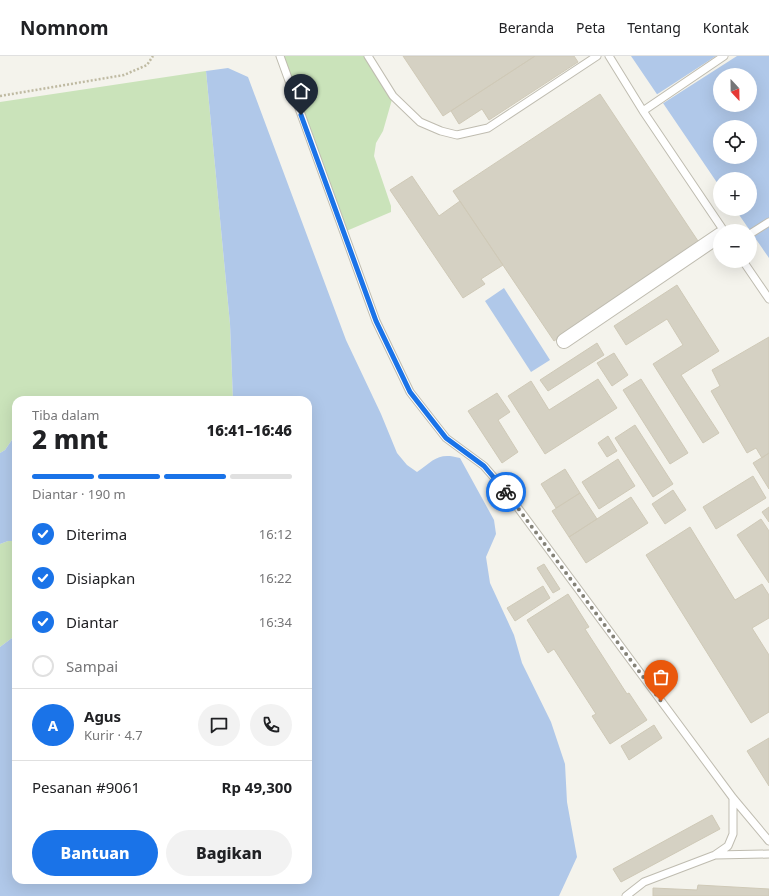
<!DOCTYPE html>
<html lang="id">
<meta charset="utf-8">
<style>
:root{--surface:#fff;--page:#f2f2f2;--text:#202124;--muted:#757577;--line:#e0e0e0;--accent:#1a73e8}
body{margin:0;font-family:"Noto Sans",sans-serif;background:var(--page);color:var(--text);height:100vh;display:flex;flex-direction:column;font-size:15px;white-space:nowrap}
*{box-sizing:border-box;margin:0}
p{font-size:13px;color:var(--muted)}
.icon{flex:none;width:22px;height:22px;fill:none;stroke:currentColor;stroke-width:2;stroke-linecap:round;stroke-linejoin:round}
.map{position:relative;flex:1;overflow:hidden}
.drawer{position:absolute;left:12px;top:340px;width:300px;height:488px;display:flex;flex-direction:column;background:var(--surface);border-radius:12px;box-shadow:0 4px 16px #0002}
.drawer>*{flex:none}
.needle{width:26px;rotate:158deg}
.fabs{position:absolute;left:713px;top:12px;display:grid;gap:8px}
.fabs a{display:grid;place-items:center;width:44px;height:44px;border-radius:50%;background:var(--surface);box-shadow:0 4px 16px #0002;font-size:20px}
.pin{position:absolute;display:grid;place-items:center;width:34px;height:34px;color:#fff;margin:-41px -17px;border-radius:50% 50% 50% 0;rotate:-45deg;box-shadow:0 0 4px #0007}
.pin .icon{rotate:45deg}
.courier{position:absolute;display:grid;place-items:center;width:40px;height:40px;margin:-20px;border:3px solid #1a73e8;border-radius:50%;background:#fff;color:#222;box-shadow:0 1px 5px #0007}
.summary em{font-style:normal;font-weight:800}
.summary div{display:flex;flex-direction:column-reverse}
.summary{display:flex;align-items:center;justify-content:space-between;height:68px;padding:0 20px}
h1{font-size:26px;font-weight:800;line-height:30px}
.bar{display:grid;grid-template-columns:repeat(4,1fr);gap:6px 4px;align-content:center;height:48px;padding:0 20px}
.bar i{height:5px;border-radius:3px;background:var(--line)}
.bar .on{background:var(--accent)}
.bar p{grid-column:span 4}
.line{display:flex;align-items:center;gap:10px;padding:0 20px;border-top:1px solid var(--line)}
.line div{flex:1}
.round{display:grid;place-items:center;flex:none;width:42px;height:42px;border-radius:21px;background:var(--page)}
ol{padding:0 20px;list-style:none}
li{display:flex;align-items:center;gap:12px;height:44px}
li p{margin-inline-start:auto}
li .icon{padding:4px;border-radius:50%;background:var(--accent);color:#fff;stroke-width:4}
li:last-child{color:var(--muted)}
li i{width:22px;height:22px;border:2px solid var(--line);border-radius:50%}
.primary-button{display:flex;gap:8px;margin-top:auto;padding:8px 20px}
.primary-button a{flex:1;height:46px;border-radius:24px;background:var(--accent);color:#fff;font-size:16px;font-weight:800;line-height:46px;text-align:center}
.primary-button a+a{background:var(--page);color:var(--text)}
header{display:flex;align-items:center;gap:24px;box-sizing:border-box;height:56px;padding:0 20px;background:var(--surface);border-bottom:1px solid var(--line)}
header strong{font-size:19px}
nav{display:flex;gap:22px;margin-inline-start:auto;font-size:14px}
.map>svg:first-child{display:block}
.green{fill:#cae3ba}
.water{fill:#b0c8e9;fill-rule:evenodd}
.pier{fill:#f4f3ec}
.building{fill:#d5d1c3;stroke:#cfc9b7}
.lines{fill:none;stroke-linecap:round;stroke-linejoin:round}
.lane-casing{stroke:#bfbcb0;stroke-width:9}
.street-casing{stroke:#bfbcb0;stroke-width:16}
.path{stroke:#bfbaa2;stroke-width:2.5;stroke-dasharray:2 2;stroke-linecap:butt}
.lane{stroke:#fff;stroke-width:7}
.street{stroke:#fff;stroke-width:14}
.done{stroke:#848278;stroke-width:4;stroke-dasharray:0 7.2}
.route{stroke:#1a73e8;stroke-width:5}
</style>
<header>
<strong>Nomnom</strong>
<nav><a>Beranda</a><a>Peta</a><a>Tentang</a><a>Kontak</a></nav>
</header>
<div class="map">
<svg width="769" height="840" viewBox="0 0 769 840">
<rect width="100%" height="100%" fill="#f4f3ec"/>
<path class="green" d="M280 0H368L393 40 383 75 376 87 374 100 391 150V156L344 176Z
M206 15 230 268 233 344H16V378L5 394 0 397V46Z
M8 485H16V579L0 591V488Z"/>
<path class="water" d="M631 0H769V202L735 153H750V123H720V131ZM720 19H750V49H720ZM720 71H750V101H720Z
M228 12 248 21 346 284 381 358 397 397 407 409 417 416C434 404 438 396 460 402L494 464 496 478 486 501 490 527 514 579 522 607 551 666 565 708 567 746 577 801 559 840H0V591L16 579V824H308V344H233L230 268 206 15Z
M504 232 550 304 531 316 485 245Z
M16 378V485H8L0 488V397L5 394Z"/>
<path class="pier" d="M716 0H737L662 48 656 39Z"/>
<path class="building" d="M403 0H535L443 60Z
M535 0H574L578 6 489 64 482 53 459 68 451 55Z
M600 38 700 188 554 285 453 135Z
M412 120 439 160 460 145 503 209 481 223 485 228 463 242 390 134Z
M677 229 719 295 681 319 719 377 703 387 653 308 683 289 667 263 626 289 614 270Z
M769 281V397L762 402 756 392 747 397 711 335 720 330 712 314Z
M597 287 604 299 548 335 540 324Z
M614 297 628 319 612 330 597 307Z
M598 323 617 352 545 398 508 340 531 325 549 354Z
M641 323 688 397 670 408 623 334Z
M497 337 510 356 498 364 518 396 502 407 468 355Z
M635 369 673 428 653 441 615 382Z
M608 380 617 395 607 401 598 387Z
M769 397V433L753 407Z
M618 403 635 430 599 453 582 426Z
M565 413 580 437 556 452 541 428Z
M753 420 766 442 716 473 703 451Z
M673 434 686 454 665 468 652 448Z
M580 437 597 463 569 481 552 455Z
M631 441 648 467 586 507 569 481Z
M769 451V466L762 456Z
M761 463 769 475V527L737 479Z
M690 471 735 544 762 528 769 539V562L752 572 769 599V656L751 667 646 499Z
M544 508 560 533 553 537 537 512Z
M543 530 550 542 515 565 507 552Z
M568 538 589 571 585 573 627 638 629 637 647 664 610 688 592 660 596 658 554 593 548 597 527 564Z
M654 669 662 682 629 704 621 690Z
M769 682V730L747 695Z
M712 759 720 773 621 826 613 813Z
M698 829 769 833V840H653V832L697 834Z"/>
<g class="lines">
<g class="lane-casing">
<path id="lane" d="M280 0 376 265 410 336 446 382 484 410 504 433 733 742 769 785
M368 0 393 40 420 66 441 75 457 79 488 72 597 0
M609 0 643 55 724 175
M643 55 724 0
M750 178 769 166
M743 205 769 243
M715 799 769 798
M626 840 644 826 715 799 728 790 733 778V742"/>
</g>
<g class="street-casing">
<path id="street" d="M564 285 720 179"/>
</g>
<path class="path" d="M0 40 124 19 147 9 153 0"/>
<use href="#lane" class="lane"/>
<use href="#street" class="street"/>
</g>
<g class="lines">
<path class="done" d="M506 436 661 645"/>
<path class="route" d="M301 59 376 265 410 336 446 382 484 410 506 436"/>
</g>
</svg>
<div class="fabs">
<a><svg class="needle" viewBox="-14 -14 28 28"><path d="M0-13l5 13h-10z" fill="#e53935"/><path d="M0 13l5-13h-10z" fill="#757577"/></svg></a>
<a><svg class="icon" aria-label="locate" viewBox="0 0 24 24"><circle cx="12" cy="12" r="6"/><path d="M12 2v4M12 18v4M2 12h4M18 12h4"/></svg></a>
<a>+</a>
<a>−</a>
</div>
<div class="pin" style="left:661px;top:645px;background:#ea580c"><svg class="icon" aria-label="bag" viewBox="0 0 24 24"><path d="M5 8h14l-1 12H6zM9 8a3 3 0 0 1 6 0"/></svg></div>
<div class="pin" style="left:301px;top:59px;background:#1f2937"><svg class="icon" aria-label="home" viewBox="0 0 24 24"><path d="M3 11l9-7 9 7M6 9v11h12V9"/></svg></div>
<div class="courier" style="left:506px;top:436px"><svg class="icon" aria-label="bike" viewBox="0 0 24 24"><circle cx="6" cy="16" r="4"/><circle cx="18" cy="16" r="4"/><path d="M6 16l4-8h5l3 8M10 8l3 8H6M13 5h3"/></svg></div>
<section class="drawer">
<div class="summary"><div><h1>2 mnt</h1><p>Tiba dalam</p></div><em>16:41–16:46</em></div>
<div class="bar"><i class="on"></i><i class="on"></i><i class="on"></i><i></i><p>Diantar · 190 m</p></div>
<ol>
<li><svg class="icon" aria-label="check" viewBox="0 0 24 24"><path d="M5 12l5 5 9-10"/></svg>Diterima<p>16:12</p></li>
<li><svg class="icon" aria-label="check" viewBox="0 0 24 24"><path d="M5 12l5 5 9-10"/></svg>Disiapkan<p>16:22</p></li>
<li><svg class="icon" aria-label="check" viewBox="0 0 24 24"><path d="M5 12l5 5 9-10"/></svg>Diantar<p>16:34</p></li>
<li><i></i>Sampai</li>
</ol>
<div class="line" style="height:72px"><b class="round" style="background:var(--accent);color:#fff">A</b><div><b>Agus</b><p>Kurir · 4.7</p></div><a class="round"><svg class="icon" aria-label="chat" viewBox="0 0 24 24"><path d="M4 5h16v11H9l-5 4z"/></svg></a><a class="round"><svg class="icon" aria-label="phone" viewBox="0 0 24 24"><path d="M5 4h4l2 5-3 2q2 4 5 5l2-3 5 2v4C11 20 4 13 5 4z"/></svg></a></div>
<div class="line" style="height:52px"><div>Pesanan #9061</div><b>Rp 49,300</b></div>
<div class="primary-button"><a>Bantuan</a><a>Bagikan</a></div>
</section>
</div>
